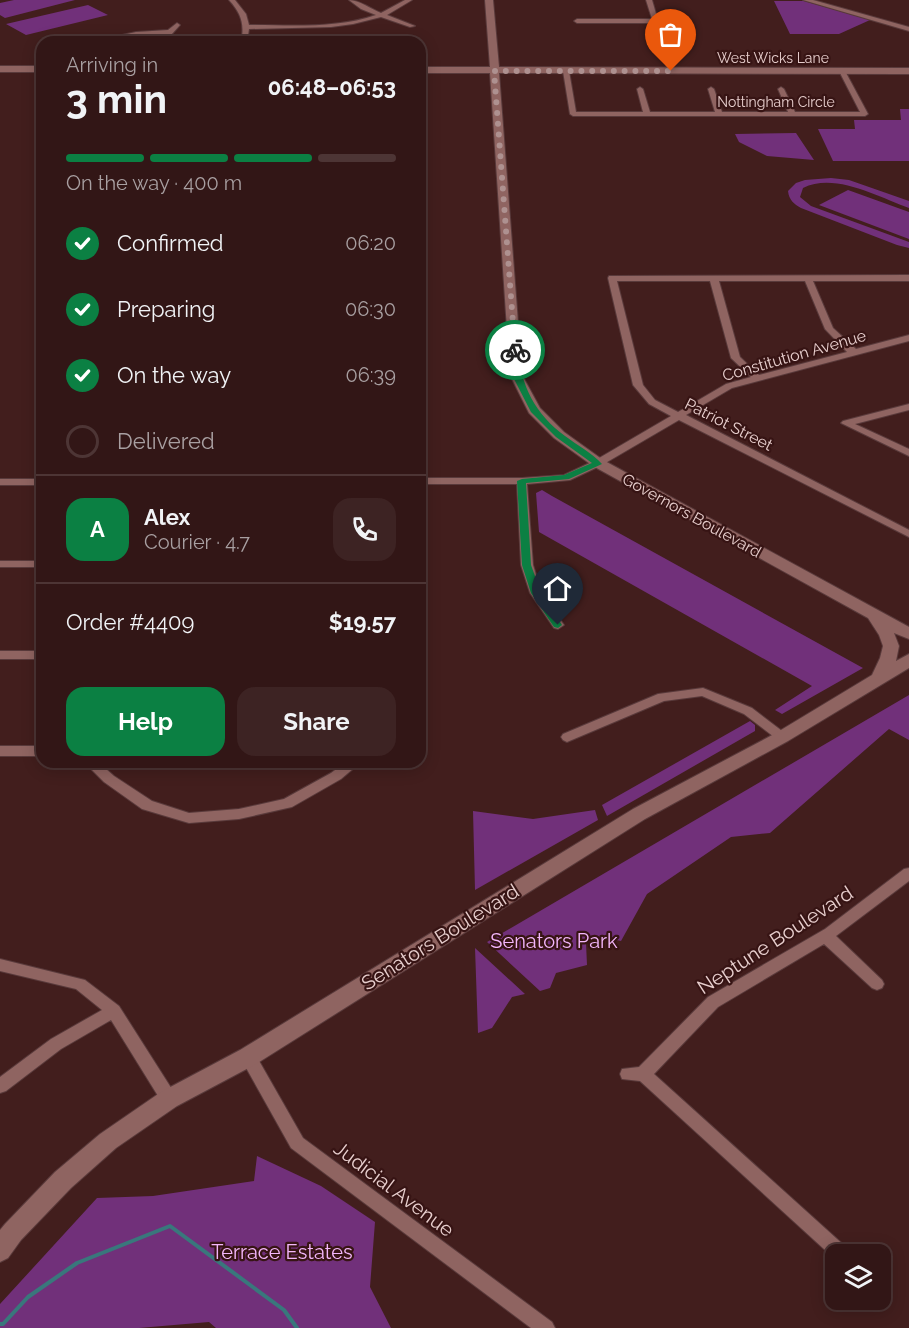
<!DOCTYPE html>
<meta charset="utf-8">
<style>
:root{--surface:#321616;--page:#3d2323;--text:#f1f3f6;--muted:#a89fa1;--line:#4d3535;--accent:#0b8043}
body{margin:0;font-family:Raleway,sans-serif;background:var(--page);color:var(--text);height:100vh;display:flex;flex-direction:column;font-size:22px;white-space:nowrap}
*{box-sizing:border-box;margin:0}
p{font-size:20px;color:var(--muted)}
.icon{flex:none;width:33px;height:33px;fill:none;stroke:currentColor;stroke-width:2;stroke-linecap:round;stroke-linejoin:round}
.map{position:relative;flex:1;overflow:hidden}
.details{position:absolute;left:36px;top:36px;width:390px;height:732px;display:flex;flex-direction:column;background:var(--surface);border-radius:18px;box-shadow:0 3px 15px #0003,0 0 0 2px var(--line)}
.details>*{flex:none}
.controls{position:absolute;left:825px;top:1244px;display:grid;gap:12px}
.controls a{display:grid;place-items:center;width:66px;height:66px;border-radius:12px;background:var(--surface);box-shadow:0 3px 15px #0003,0 0 0 2px var(--line);font-size:30px}
.pin{position:absolute;display:grid;place-items:center;width:51px;height:51px;color:#fff;margin:-62px -26px;border-radius:50% 50% 50% 0;rotate:-45deg;box-shadow:0 0 6px #0007}
.pin .icon{rotate:45deg}
.courier{position:absolute;display:grid;place-items:center;width:60px;height:60px;margin:-30px;border:4px solid #0b8043;border-radius:50%;background:#fff;color:#222;box-shadow:0 2px 8px #0007}
.headline em{font-style:normal;font-weight:700}
.headline div{display:flex;flex-direction:column-reverse}
.headline{display:flex;align-items:center;justify-content:space-between;height:102px;padding:0 30px}
h1{font-size:39px;font-weight:700;line-height:45px}
.bar{display:grid;grid-template-columns:repeat(4,1fr);gap:9px 6px;align-content:center;height:72px;padding:0 30px}
.bar i{height:8px;border-radius:4px;background:var(--line)}
.bar .current{background:var(--accent)}
.bar p{grid-column:span 4}
.line{display:flex;align-items:center;gap:15px;padding:0 30px;border-top:2px solid var(--line)}
.line div{flex:1}
.round{display:grid;place-items:center;flex:none;width:63px;height:63px;border-radius:18px;background:var(--page)}
ol{padding:0 30px;list-style:none}
li{display:flex;align-items:center;gap:18px;height:66px}
li p{margin-inline-start:auto}
li .icon{padding:6px;border-radius:50%;background:var(--accent);color:#fff;stroke-width:4}
li:last-child{color:var(--muted)}
li i{width:33px;height:33px;border:3px solid var(--line);border-radius:50%}
.action{display:flex;gap:12px;margin-top:auto;padding:12px 30px}
.action a{flex:1;height:69px;border-radius:18px;background:var(--accent);color:#fff;font-size:24px;font-weight:700;line-height:69px;text-align:center}
.action a+a{background:var(--page);color:var(--text)}
.map>svg:first-child{display:block}
.green{fill:#71307a}
.lines{fill:none;stroke-linecap:round;stroke-linejoin:round}
.stream{stroke:#39777c;stroke-width:4}
.street-casing{stroke:#593a3b;stroke-width:2}
.secondary-casing{stroke:#593a3b;stroke-width:2}
.street{fill:#8f6461;fill-rule:evenodd}
.secondary{fill:#8f6461;fill-rule:evenodd}
.route{fill:#0b8043}
.done{stroke:#ae9190;stroke-width:6;stroke-dasharray:0 10.8}
.labels{text-anchor:middle;stroke-width:4.5;stroke-linejoin:round;paint-order:stroke}
.far-street-label{font-size:14px;fill:#e8cfce;stroke:#371414}
.street-label{font-size:16px;fill:#e8cfce;stroke:#371414}
.near-street-label{font-size:20px;fill:#e8cfce;stroke:#371414}
.near-park-label{font-size:20px;fill:#f3b6fb;stroke:#371414}
</style>
<div class="map">
<svg width="909" height="1328" viewBox="0 0 909 1328">
<rect width="100%" height="100%" fill="#421e1d"/>
<path class="green" d="M14 0H75L5 18 0 15V3Z
M774 1H804L870 20 839 34H790Z
M88 5 108 15 26 35 6 24Z
M900 109H909V161H833L818 129H855L854 120H901Z
M796 133 814 160 767 156 739 142 735 134Z
M831 178 849 180 909 201V208C878 197 835 172 803 188L800 197 811 206 909 242V248L897 245 801 208C794 204 789 200 788 191L796 183 805 180Z
M848 190 909 212V239L819 205Z
M542 490 552 496 863 668 782 714 775 710 812 686 539 532 536 493Z
M909 695V740L889 729 770 833 731 837 647 894 621 941 602 937 586 943 587 965 556 973 550 988 540 991 487 942Z
M750 721 755 725V731L607 816 602 805Z
M595 810 598 820 475 890 473 811 533 819Z
M475 948 525 994 512 997 492 1028 478 1033Z
M257 1156 321 1186 375 1222 370 1287 391 1328H216L209 1322 139 1328H0V1304L97 1198 153 1196 254 1181Z"/>
<g class="lines">
<path class="stream" d="M0 1324H3L28 1297 77 1263 170 1226 284 1310 297 1328"/>
<g class="street-casing">
<path id="street" d="M229 0H235L246 14 249 25C290 25 336 29 376 15L361 9 349 0C359 0 371 9 381 13L405 0H412L387 15 415 26 410 27 381 17 353 24 331 27 249 29 247 42H241C245 24 241 13 229 0Z
M646 0H652L673 72 668 71 653 23H577L574 21 577 19H652Z
M803 0H813L909 27V31Z
M177 23 180 25 171 35 168 42H162L165 34 90 42 136 32 168 30Z
M566 69 569 71 576 112H643L637 89 640 87 643 89 650 112H715L708 89 711 87 714 89 722 112H788L778 89 781 87 784 89 795 112H860L839 71 842 69 845 71 868 114 865 116H573L570 114 563 71Z
M909 275V281H813L833 328 856 349 909 335V341L732 388 686 415 909 530V537L679 420 602 465 570 480 527 484 533 565 542 593 564 625 558 629 554 628 530 593 521 565 517 484H420V478H522L564 475 594 461 671 416 649 404 633 385 608 278 609 276ZM617 281H710L731 358 751 377 726 384 678 412 655 400 643 385ZM719 281H805L825 329 847 352 759 375 740 357Z
M909 404V410L855 424 909 449V456L841 423 843 421Z
M0 479H42V485H0Z
M0 561H42V567H0Z
M0 651H42V659H0Z
M703 688 752 708 786 734 788 737 786 740H778L744 714 702 696 664 701 567 742 563 740 561 737 563 734 658 694Z
M0 746H42V756H0Z
M84 762H98L114 776 152 801 189 813 239 809 284 799 331 773 346 762H361L341 779 292 807 239 819 189 823 142 809 104 782Z
M909 868V881L836 936 882 980 884 984 882 988 877 990 872 988 824 944 718 1007 654 1074 847 1248 850 1254H836V1260L640 1081 622 1079 620 1074 622 1069 639 1067 708 997 825 929 904 869Z
M0 959 85 980 119 1006 175 1094 177 1099 175 1104 169 1106 163 1104 111 1020 61 1049 6 1091 0 1093V1077L51 1039 102 1010 76 989 0 971Z
M248 1050 254 1052 303 1138 552 1322 555 1328H531L291 1148 240 1057 242 1052Z"/>
</g>
<g class="secondary-casing">
<path id="secondary" d="M485 0H493L499 67 909 68V74L499 73 522 375 540 408 564 432 603 460 909 627V639L894 633 899 646 896 661 909 654V668L788 741 645 819 256 1064 177 1106 116 1148 71 1188 21 1240 8 1258 0 1262V1230L5 1224 55 1172 100 1134 161 1092 240 1050 633 809 776 733 872 675 880 658 883 646 879 635 868 618 593 466 554 438 529 413 510 375 490 73H420V67H490Z
M0 66H42V72H0Z"/>
</g>
<use href="#street" class="street"/>
<use href="#secondary" class="secondary"/>
</g>
<path class="route" d="M515 347 518 350C521 386 535 414 565 436 577 445 592 453 602 464L569 479 526 483 531 565 541 593 562 625 558 628 554 627 531 593 522 565 517 481 522 479 564 475 592 463 556 437 531 412 512 375 511 350Z"/>
<g class="lines">
<path class="done" d="M515 350 494 71H671"/>
</g>
<g class="labels">
<g class="far-street-label">
<text x="773" y="63">West Wicks Lane</text>
<text x="776" y="107">Nottingham Circle</text>
</g>
<g class="street-label">
<text transform="translate(794 355) rotate(-16)" y="6">Constitution Avenue</text>
<text transform="translate(729 424) rotate(27)" y="6">Patriot Street</text>
<text transform="translate(692 515) rotate(29)" y="6">Governors Boulevard</text>
</g>
<g class="near-street-label">
<text transform="translate(440 937) rotate(-32)" y="7">Senators Boulevard</text>
<text transform="translate(775 940) rotate(-33)" y="7">Neptune Boulevard</text>
<text transform="translate(394 1189) rotate(37)" y="7">Judicial Avenue</text>
</g>
<g class="near-park-label">
<text x="554" y="948">Senators Park</text>
<text x="282" y="1259">Terrace Estates</text>
</g>
</g>
</svg>
<div class="controls">
<a><svg class="icon" aria-label="layers" viewBox="0 0 24 24"><path d="M12 4l9 5-9 5-9-5zM3 14l9 5 9-5"/></svg></a>
</div>
<div class="pin" style="left:671px;top:71px;background:#ea580c"><svg class="icon" aria-label="bag" viewBox="0 0 24 24"><path d="M5 8h14l-1 12H6zM9 8a3 3 0 0 1 6 0"/></svg></div>
<div class="pin" style="left:558px;top:625px;background:#1f2937"><svg class="icon" aria-label="home" viewBox="0 0 24 24"><path d="M3 11l9-7 9 7M6 9v11h12V9"/></svg></div>
<div class="courier" style="left:515px;top:350px"><svg class="icon" aria-label="bike" viewBox="0 0 24 24"><circle cx="6" cy="16" r="4"/><circle cx="18" cy="16" r="4"/><path d="M6 16l4-8h5l3 8M10 8l3 8H6M13 5h3"/></svg></div>
<section class="details">
<div class="headline"><div><h1>3 min</h1><p>Arriving in</p></div><em>06:48–06:53</em></div>
<div class="bar"><i class="current"></i><i class="current"></i><i class="current"></i><i></i><p>On the way · 400 m</p></div>
<ol>
<li><svg class="icon" aria-label="check" viewBox="0 0 24 24"><path d="M5 12l5 5 9-10"/></svg>Confirmed<p>06:20</p></li>
<li><svg class="icon" aria-label="check" viewBox="0 0 24 24"><path d="M5 12l5 5 9-10"/></svg>Preparing<p>06:30</p></li>
<li><svg class="icon" aria-label="check" viewBox="0 0 24 24"><path d="M5 12l5 5 9-10"/></svg>On the way<p>06:39</p></li>
<li><i></i>Delivered</li>
</ol>
<div class="line" style="height:108px"><b class="round" style="background:var(--accent);color:#fff">A</b><div><b>Alex</b><p>Courier · 4.7</p></div><a class="round"><svg class="icon" aria-label="phone" viewBox="0 0 24 24"><path d="M5 4h4l2 5-3 2q2 4 5 5l2-3 5 2v4C11 20 4 13 5 4z"/></svg></a></div>
<div class="line" style="height:78px"><div>Order #4409</div><b>$19.57</b></div>
<div class="action"><a>Help</a><a>Share</a></div>
</section>
</div>
